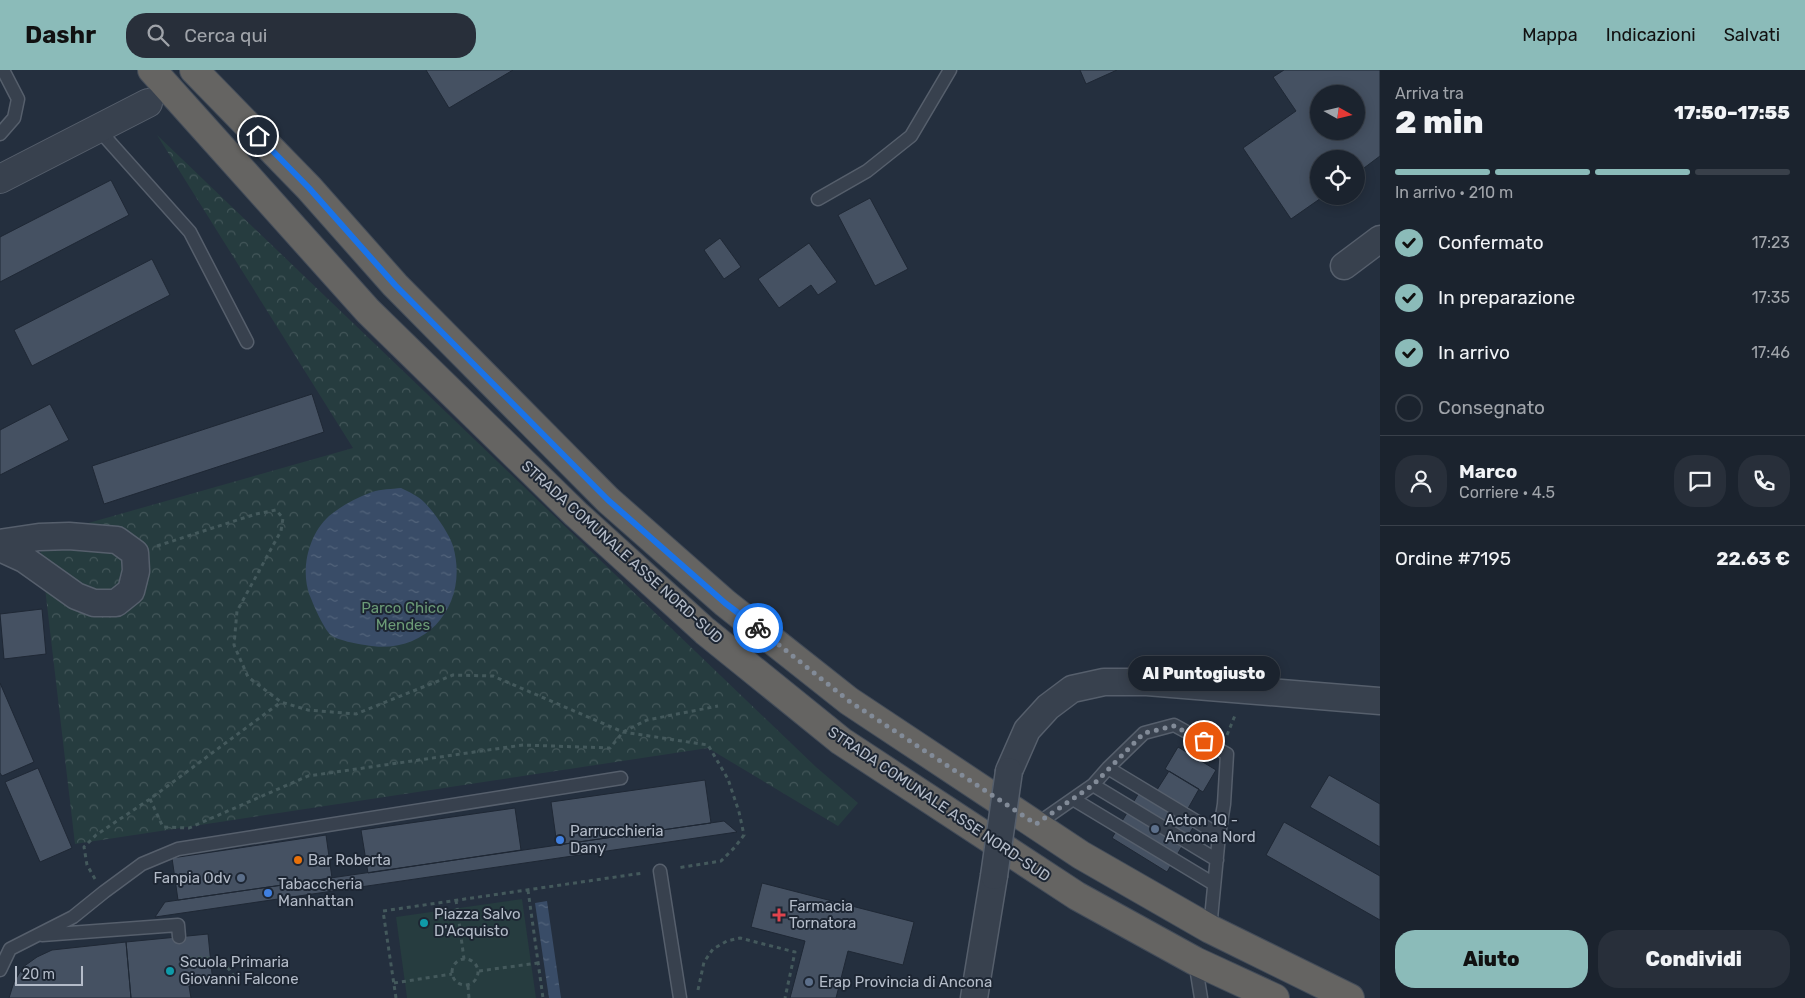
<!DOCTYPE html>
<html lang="it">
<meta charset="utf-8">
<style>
:root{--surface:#1b232e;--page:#282f3a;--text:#f1f3f6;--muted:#a0a4aa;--line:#39404a;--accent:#8bbbb9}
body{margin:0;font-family:Rubik,sans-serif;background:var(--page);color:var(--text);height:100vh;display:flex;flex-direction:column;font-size:19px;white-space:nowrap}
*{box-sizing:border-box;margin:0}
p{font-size:16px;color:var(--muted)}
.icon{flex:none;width:28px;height:28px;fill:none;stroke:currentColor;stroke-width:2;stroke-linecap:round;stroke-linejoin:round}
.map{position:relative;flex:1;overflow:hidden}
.side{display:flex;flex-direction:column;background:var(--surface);width:425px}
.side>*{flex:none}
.needle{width:32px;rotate:98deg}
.tools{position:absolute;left:1310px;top:15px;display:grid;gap:10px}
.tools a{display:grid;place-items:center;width:55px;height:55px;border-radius:50%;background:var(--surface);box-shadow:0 2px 12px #0003,0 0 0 1px var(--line);font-size:25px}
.scale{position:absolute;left:15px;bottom:12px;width:68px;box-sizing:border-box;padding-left:5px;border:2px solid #b4bcc9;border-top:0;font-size:14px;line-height:18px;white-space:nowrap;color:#b4bcc9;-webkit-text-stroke:4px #1d2633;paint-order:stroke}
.pin{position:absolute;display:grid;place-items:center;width:42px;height:42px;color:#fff;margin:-21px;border:2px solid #fff;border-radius:50%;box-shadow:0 1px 5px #0007}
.courier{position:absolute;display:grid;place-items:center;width:50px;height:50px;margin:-25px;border:4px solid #1a73e8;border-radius:50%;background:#fff;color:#222;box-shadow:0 1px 6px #0007}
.bubble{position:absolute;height:35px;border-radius:18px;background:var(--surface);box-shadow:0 2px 12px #0003,0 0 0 1px var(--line);font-size:16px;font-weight:800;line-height:35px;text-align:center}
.headline em{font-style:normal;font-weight:800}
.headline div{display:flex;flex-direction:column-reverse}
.headline{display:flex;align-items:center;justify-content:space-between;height:85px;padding:0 15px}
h1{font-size:32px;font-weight:800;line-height:38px}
.bar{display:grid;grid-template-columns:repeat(4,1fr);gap:8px 5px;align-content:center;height:60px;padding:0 15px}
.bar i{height:6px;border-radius:4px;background:var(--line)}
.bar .selected{background:var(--accent)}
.bar p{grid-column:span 4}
.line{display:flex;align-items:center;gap:12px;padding:0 15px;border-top:1px solid var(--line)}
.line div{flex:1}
.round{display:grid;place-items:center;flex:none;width:52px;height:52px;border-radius:20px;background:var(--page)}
ol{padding:0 15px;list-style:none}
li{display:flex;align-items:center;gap:15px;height:55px}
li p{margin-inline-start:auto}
li .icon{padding:5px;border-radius:50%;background:var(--accent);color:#111;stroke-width:4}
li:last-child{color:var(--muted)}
li i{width:28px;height:28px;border:2px solid var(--line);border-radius:50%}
.action{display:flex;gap:10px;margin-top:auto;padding:10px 15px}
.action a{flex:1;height:58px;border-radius:20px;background:var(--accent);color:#111;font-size:20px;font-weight:800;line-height:58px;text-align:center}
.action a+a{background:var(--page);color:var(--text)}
header{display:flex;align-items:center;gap:30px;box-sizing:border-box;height:70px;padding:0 25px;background:var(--accent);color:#111}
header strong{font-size:24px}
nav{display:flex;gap:28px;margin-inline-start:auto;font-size:18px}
.search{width:350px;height:45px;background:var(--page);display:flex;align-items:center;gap:12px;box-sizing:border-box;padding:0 18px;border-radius:20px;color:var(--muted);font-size:19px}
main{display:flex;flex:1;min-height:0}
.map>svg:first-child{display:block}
.forest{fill:url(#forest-crowns)}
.garden{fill:#263c3f}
.water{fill:url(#water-ripples)}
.building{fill:#455162;stroke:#1f2835;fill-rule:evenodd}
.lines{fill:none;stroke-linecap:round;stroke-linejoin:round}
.service-casing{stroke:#565f6c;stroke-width:15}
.minor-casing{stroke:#565f6c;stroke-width:29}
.tertiary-casing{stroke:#565f6c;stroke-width:30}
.trunk-casing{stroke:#434c59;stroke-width:30}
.path{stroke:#44595c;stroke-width:3;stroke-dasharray:4 4;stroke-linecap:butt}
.service{stroke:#38414e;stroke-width:12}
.minor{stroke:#38414e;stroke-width:26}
.tertiary{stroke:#38414e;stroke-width:28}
.trunk{stroke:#656462;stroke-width:28}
.minor-bridge-casing{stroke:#565f6c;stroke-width:29;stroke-linecap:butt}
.minor-bridge{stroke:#38414e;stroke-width:26}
.done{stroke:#828b98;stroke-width:5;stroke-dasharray:0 9}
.route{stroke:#1a73e8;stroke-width:6}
.service-dot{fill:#5c6f8a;stroke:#1d2633;stroke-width:2}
.shop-dot{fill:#3f7fe0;stroke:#1d2633;stroke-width:2}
.food-dot{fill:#e8710a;stroke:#1d2633;stroke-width:2}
.health-dot{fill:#e0444e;stroke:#1d2633;stroke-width:2}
.culture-dot{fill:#0f9aa8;stroke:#1d2633;stroke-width:2}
.labels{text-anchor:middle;stroke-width:4;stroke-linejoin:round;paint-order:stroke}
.street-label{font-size:15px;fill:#b4bcc9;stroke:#1d2633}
.park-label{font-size:15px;fill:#6b9a76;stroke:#1d2633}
.poi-label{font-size:15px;fill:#b4bcc9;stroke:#1d2633;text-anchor:start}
</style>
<header>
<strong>Dashr</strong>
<div class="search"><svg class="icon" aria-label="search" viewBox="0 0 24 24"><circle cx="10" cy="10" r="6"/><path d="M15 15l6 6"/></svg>Cerca qui</div>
<nav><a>Mappa</a><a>Indicazioni</a><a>Salvati</a></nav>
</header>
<main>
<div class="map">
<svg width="1380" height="928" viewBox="0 0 1380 928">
<defs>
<pattern id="forest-crowns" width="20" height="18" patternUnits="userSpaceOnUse" patternTransform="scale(1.25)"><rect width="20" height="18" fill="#263c3f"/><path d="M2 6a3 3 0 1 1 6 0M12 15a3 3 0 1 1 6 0" fill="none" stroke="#435659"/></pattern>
<pattern id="water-ripples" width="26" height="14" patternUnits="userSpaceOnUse" patternTransform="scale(1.25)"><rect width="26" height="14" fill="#394c67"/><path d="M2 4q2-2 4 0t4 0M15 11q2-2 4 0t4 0" fill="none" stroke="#53647b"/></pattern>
</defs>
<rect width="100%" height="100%" fill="#242f3e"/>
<path class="forest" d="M157 65 816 697 858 733 838 756 708 678 75 774 39 467 353 378Z"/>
<path class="garden" d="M522 829 536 928H407L396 847Z"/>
<path class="water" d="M401 418C409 422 418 426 424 432 434 442 449 463 453 476 470 535 426 587 365 575 357 574 338 570 332 566 324 560 314 536 310 526 300 501 308 465 329 446 341 436 356 428 372 422 381 419 392 419 401 418Z
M547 831 561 928H549L535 833Z"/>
<path class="building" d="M426 0H513L449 38Z
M1080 0H1117L1086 14Z
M1284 0H1380V86L1356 104V89H1319V126H1324L1291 149 1243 78 1296 41 1273 7ZM1319 24H1356V61H1319Z
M111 110 129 145 0 212V167Z
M870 128 908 199 875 216 838 145Z
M720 168 741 197 724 209 704 180Z
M809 173 837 212 818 225 811 215 779 238 758 209Z
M152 189 170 225 32 296 14 260Z
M312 324 324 362 104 434 92 396Z
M50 334 69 370 0 405V360Z
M42 539 46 584 4 589 0 544Z
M0 613 34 692 2 706 0 703Z
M1178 677 1216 700 1203 722 1165 699Z
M38 698 72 778 40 792 5 712Z
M1169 701 1199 719 1186 742 1198 749 1167 802 1112 768 1143 716 1155 723Z
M1329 705 1380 734V777L1310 737Z
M705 710 711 753 557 775 551 732Z
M515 738 521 780 368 803 361 760Z
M724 751 737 762 155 847 165 832Z
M1284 752 1380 806V850L1266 785Z
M326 765 332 808 178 830 172 788Z
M762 813 914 852 903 895 848 881 836 928H790L805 871 751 857Z
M208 864 213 914 189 916 191 928H131L126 872Z
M126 872 131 928H9L14 912 23 897 37 887 52 880Z"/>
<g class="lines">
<g class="service-casing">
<path id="service" d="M98 59 190 162 247 272
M0 64 14 48 18 29 3 0
M818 129 867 101 911 66 950 0
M1108 698 1144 663 1174 655 1227 684 1224 734 1219 765
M1093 715 1217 790
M1073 729 1214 814
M1037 754 1093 715 1108 698 1219 765 1210 859
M660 801 680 928
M42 865 178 855 179 867
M1195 891 1201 928
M0 900 10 879 73 847 104 822 142 794 178 779 621 708"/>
</g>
<g class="minor-casing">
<path id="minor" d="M1344 196 1380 169
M0 473 39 467 69 466 117 470 135 483 136 501 131 521 116 533H94L76 526 24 489 0 478
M1009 701 1027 660 1048 637 1072 619 1104 612H1147L1380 631
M974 928 994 806"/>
</g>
<g class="tertiary-casing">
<path id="tertiary" d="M0 109 148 33"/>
</g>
<g class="trunk-casing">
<path id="trunk" d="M152 0 368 241 576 444 705 561 841 671 1077 826 1195 891 1275 928
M194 0 309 118 395 215 608 430 725 533 849 631 1081 785 1210 859 1350 928"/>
</g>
<path class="path" d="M157 476 256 444 276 440 283 448 281 461 237 541 234 575 248 607 281 632 308 640 356 644 453 605 493 606 623 662 708 675 728 709 739 742 744 765 735 777 721 791 677 798
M1227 665 1236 643
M150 729 163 757 189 758 308 706 523 675 610 678 623 662 647 650 718 636
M95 809 87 795 84 777 96 765 150 729 281 632
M528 820 543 928
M456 830 464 889
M452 902a13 13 0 1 1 26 0a13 13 0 1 1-26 0Z
M182 890C210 884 226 888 239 915
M479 901 538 893
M394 913 452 904
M468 916 469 928
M698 920 704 892 713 879 727 871 740 868 795 882 785 928
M396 928 383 841 643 803"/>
<use href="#service" class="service"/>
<use href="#minor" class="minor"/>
<use href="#tertiary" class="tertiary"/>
<use href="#trunk" class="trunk"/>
<g class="minor-bridge-casing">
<path id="minor-bridge" d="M994 806 1009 701"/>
</g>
<use href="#minor-bridge" class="minor-bridge"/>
</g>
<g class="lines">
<path class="done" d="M758 558 849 631 1036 754 1093 715 1144 663 1174 656 1204 671"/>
<path class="route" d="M258 66 309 118 395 215 608 430 725 533 758 558"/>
</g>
<g class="service-dot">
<circle cx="1155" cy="759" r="5"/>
<circle cx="241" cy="808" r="5"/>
<circle cx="809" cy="912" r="5"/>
</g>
<g class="shop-dot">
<circle cx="560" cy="770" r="5"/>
<circle cx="268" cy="823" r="5"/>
</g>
<circle class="food-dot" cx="298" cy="790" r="5"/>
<path class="health-dot" d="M776.5 837.5h5v5h5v5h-5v5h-5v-5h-5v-5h5z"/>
<g class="culture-dot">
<circle cx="424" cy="853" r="5"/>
<circle cx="170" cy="901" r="5"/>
</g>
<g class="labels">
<g class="street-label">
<text transform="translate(622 482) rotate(42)" y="5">STRADA COMUNALE ASSE NORD-SUD</text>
<text transform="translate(939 734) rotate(34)" y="5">STRADA COMUNALE ASSE NORD-SUD</text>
</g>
<g class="park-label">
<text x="403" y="543">Parco Chico<tspan x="403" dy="17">Mendes</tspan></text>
</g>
<g class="poi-label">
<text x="1165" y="755">Acton 1Q -<tspan x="1165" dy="17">Ancona Nord</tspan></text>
<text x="570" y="766">Parrucchieria<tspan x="570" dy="17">Dany</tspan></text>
<text x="308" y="795">Bar Roberta</text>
<text x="231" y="813" text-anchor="end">Fanpia Odv</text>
<text x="278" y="819">Tabaccheria<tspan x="278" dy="17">Manhattan</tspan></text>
<text x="789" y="841">Farmacia<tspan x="789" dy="17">Tornatora</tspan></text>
<text x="434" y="849">Piazza Salvo<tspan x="434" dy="17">D'Acquisto</tspan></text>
<text x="180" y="897">Scuola Primaria<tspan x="180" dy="17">Giovanni Falcone</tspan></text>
<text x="819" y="917">Erap Provincia di Ancona</text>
</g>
</g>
</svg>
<div class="tools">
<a><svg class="needle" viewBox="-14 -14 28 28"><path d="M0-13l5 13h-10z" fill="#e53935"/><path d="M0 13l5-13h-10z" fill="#a0a4aa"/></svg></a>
<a><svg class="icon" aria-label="locate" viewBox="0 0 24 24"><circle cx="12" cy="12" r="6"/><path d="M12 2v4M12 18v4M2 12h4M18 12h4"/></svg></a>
</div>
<div class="scale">20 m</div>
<div class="pin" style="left:1204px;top:671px;background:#ea580c"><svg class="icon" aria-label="bag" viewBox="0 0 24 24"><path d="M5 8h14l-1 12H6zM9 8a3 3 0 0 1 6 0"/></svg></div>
<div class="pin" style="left:258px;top:66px;background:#1f2937"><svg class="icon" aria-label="home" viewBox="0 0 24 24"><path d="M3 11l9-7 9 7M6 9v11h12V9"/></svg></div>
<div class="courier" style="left:758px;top:558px"><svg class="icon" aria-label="bike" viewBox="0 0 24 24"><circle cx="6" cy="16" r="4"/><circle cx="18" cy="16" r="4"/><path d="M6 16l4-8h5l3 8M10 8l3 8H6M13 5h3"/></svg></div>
<div class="bubble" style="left:1128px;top:586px;width:152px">Al Puntogiusto</div>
</div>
<section class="side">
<div class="headline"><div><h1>2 min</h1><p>Arriva tra</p></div><em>17:50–17:55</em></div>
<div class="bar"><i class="selected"></i><i class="selected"></i><i class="selected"></i><i></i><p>In arrivo · 210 m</p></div>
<ol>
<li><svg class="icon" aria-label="check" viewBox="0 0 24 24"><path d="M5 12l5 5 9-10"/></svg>Confermato<p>17:23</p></li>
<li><svg class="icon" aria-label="check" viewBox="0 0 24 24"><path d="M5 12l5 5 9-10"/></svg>In preparazione<p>17:35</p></li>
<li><svg class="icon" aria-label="check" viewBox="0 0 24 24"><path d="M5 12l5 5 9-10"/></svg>In arrivo<p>17:46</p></li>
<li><i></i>Consegnato</li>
</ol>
<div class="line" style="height:90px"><a class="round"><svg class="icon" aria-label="person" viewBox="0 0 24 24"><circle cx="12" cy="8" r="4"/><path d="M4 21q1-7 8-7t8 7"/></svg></a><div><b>Marco</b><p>Corriere · 4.5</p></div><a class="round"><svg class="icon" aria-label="chat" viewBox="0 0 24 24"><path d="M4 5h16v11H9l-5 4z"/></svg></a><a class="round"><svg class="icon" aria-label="phone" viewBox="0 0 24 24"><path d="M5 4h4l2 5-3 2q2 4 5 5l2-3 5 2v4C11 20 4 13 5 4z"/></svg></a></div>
<div class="line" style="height:65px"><div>Ordine #7195</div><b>22.63 €</b></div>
<div class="action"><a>Aiuto</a><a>Condividi</a></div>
</section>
</main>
